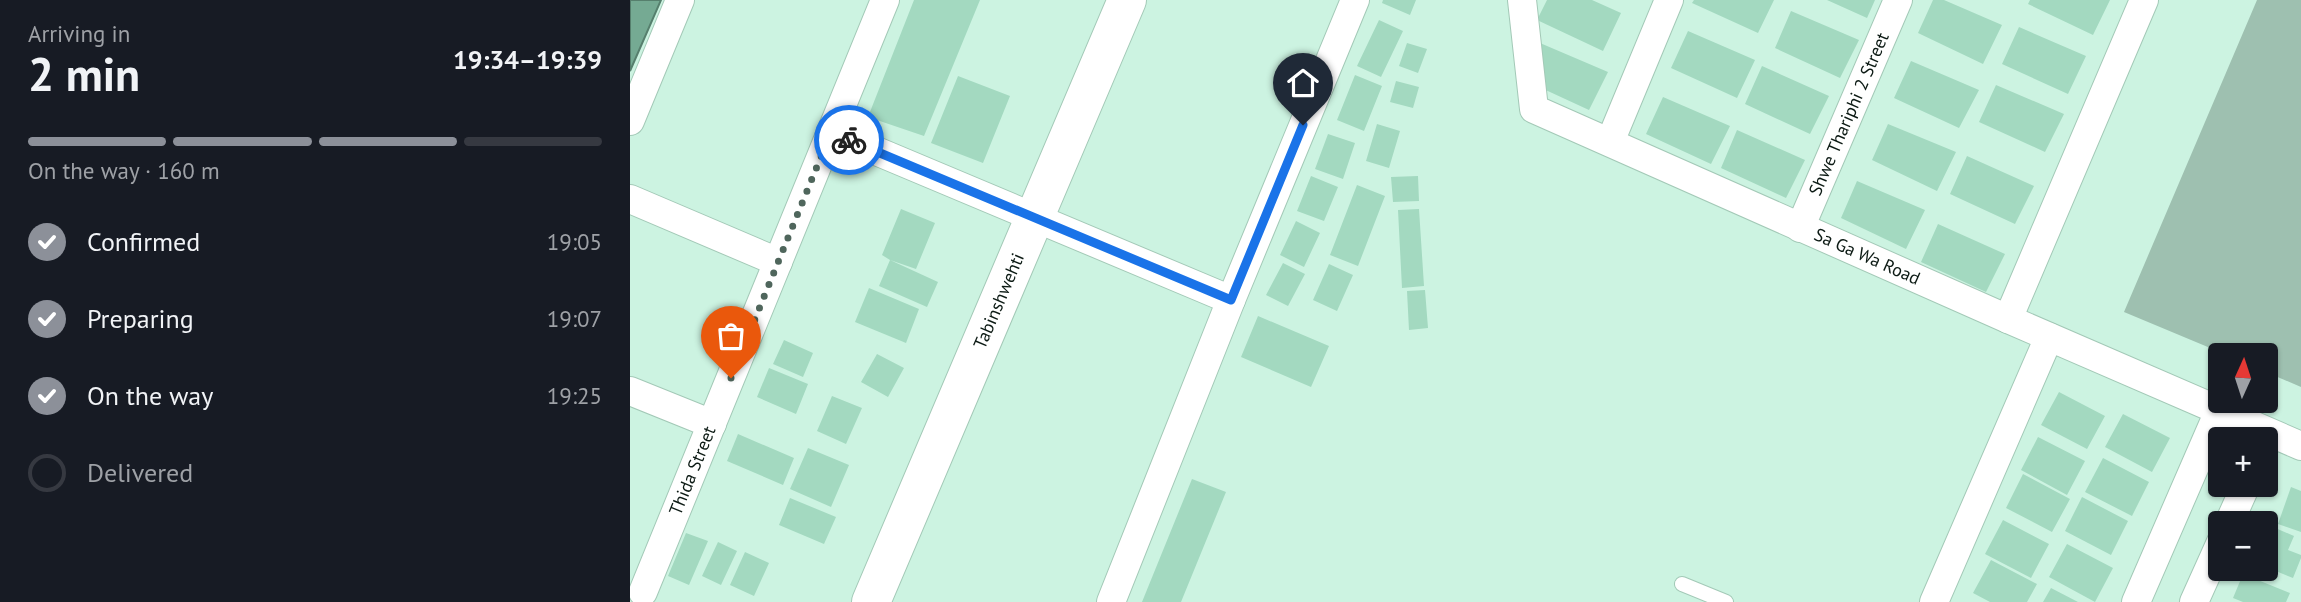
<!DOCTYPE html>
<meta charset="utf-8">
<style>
:root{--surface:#171b24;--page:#242831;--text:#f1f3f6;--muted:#9ea1a6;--line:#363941;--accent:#8c9099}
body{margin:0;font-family:"PT Sans",sans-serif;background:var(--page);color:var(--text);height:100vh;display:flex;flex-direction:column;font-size:26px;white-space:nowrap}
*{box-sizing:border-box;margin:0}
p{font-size:23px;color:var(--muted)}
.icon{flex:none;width:38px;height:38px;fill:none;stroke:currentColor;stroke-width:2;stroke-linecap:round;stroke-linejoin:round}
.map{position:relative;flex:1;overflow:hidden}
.details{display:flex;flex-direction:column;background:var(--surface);width:630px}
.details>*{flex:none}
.needle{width:46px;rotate:3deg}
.buttons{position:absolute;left:1578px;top:343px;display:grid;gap:14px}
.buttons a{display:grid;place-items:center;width:70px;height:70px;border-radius:7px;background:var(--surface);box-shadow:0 2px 5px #0004;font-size:35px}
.pin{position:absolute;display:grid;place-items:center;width:60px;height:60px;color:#fff;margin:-72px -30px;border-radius:50% 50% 50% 0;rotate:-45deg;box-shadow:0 0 7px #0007}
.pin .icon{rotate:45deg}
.courier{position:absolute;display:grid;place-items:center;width:70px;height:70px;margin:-35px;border:5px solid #1a73e8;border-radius:50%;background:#fff;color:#222;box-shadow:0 2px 9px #0007}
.summary em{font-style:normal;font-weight:700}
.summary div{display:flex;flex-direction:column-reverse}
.summary{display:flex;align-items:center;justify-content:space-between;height:119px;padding:0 28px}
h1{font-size:46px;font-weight:700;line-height:52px}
.bar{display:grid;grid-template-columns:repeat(4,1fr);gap:10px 7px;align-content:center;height:84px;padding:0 28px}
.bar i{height:9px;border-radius:5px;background:var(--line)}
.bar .current{background:var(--accent)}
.bar p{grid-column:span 4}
ol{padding:0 28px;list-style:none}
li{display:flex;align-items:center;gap:21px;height:77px}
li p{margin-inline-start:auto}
li .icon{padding:7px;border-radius:50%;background:var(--accent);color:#fff;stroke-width:4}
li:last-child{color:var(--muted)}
li i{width:38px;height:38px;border:4px solid var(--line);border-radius:50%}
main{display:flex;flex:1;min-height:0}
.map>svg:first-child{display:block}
.green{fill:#9ec0b0}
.water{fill:#75aa93;stroke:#567f6d;stroke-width:2}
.building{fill:#a3d9c0}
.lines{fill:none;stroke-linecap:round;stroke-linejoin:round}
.service-casing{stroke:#a3c9b7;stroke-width:16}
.minor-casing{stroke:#a3c9b7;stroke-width:30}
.secondary-casing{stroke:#a3c9b7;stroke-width:40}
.service{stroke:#fff;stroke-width:14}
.minor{stroke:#fff;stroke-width:28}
.secondary{stroke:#fff;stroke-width:38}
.done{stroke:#4f665c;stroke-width:7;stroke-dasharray:0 12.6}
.route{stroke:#1a73e8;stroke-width:9}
.labels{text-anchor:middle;stroke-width:7;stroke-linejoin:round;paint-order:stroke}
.street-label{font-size:18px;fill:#0c1a14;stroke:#fff}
</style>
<main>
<section class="details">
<div class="summary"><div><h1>2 min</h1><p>Arriving in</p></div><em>19:34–19:39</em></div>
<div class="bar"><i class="current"></i><i class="current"></i><i class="current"></i><i></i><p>On the way · 160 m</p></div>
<ol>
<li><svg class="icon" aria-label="check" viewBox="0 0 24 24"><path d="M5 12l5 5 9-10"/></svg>Confirmed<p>19:05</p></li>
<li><svg class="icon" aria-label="check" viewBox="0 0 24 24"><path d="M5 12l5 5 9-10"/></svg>Preparing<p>19:07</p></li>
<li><svg class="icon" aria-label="check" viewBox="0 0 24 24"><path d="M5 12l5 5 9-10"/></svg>On the way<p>19:25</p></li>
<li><i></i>Delivered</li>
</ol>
</section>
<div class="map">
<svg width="1671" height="602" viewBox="0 0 1671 602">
<rect width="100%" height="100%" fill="#ccf3e1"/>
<path class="green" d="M1627 0H1671V387L1636 372V355H1597L1494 312Z"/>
<path class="water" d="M0 0H31L0 71Z"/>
<path class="building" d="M284 0H350L294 136 238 117Z
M753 0H786L780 15 752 3Z
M917 0H962L991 13 973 51 907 20Z
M1064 0H1144L1128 33 1062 3Z
M1197 0H1245L1237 18Z
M1303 0H1314L1372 25 1353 64 1288 33Z
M1400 0H1480L1463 35 1398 4Z
M1161 11 1229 40 1210 78 1145 48Z
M749 20 773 31 751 77 727 66Z
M1389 27 1456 56 1438 94 1372 64Z
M1058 31 1125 60 1107 98 1041 68Z
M777 43 797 49 788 73 769 66Z
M910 43 978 72 959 110 894 80Z
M1281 61 1349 90 1329 128 1264 98Z
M1132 66 1199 96 1180 134 1115 104Z
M725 75 752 86 734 131 707 120Z
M328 76 380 96 353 163 301 143Z
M766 81 789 87 783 108 760 102Z
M1366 85 1434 114 1415 152 1349 122Z
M1033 97 1100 126 1081 164 1016 134Z
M747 124 770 131 759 168 736 161Z
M1258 124 1326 152 1307 191 1242 160Z
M1107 130 1175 160 1156 198 1091 168Z
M698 134 725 143 713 179 685 169Z
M1337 156 1404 186 1385 224 1320 194Z
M681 176 708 187 694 221 667 211Z
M788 176 789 201 763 202 761 177Z
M1227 181 1295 210 1276 249 1211 218Z
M727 185 755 196 728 266 700 255Z
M271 209 305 223 286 269 260 260 252 255Z
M789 209 794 286 772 288 768 210Z
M666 221 690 233 674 267 650 255Z
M1308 224 1375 254 1356 292 1291 262Z
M260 260 308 282 297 307 249 286Z
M653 263 675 274 658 306 636 295Z
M699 264 723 275 707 311 683 300Z
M239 288 289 309 276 343 225 322Z
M795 290 798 328 779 330 777 291Z
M628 316 699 346 681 387 611 357Z
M154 340 183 353 173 377 143 364Z
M247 354 274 368 258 397 231 382Z
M139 368 178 384 166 414 127 397Z
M1429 392 1475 416 1457 449 1411 425Z
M202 396 232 408 216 444 187 431Z
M1493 414 1540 438 1522 472 1475 447Z
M108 434 164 458 153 485 97 461Z
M1408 437 1455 461 1437 495 1391 470Z
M178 448 219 465 201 507 160 489Z
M1473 458 1519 482 1502 516 1455 492Z
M1393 474 1440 499 1422 532 1376 508Z
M562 479 596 492 551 602H512Z
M1661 487 1671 491V532L1648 524Z
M1452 497 1498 521 1481 555 1435 531Z
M160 498 206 517 194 544 149 525Z
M1373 520 1419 544 1401 578 1355 554Z
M1636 524 1664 536 1658 550 1671 555V558L1663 578 1636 567Z
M56 533 78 541 59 585 38 576Z
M88 542 107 551 91 585 72 576Z
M1437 544 1483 568 1465 602 1419 577Z
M115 552 139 563 124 596 100 585Z
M1361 560 1407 584 1397 602H1360L1343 593Z
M1613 574 1660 593 1656 602H1613L1603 598Z
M1421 588 1448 602H1413Z"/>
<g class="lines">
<g class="service-casing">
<path id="service" d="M1052 584 1096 602"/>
</g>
<g class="minor-casing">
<g id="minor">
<path id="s1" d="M892 0 904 109 1378 319 1671 446"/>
<path d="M0 121 50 0"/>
<path d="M201 132 601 300"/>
<path d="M980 142 1039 0"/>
<path d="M0 199 148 262"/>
<path id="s2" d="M1170 228 1268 0"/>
<path d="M1378 319 1514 0"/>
<path d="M0 391 82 424"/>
<path d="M1599 523 1616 485"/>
<path id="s3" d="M13 592 255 0"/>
<path d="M481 602 601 300 725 0"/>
<path d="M1304 602 1419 337"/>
<path d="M1506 602 1589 411"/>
<path d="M1564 602 1591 542"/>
</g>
</g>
<g class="secondary-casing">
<g id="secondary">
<path id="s4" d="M241 602 497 0"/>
</g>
</g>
<use href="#service" class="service"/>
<use href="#minor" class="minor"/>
<use href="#secondary" class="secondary"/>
</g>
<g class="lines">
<path class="done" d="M101 378 201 132 219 140"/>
<path class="route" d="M219 140 601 300 673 125"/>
</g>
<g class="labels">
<g class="street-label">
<text dy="6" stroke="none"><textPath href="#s2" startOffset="124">Shwe Thariphi 2 Street</textPath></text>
<text dy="6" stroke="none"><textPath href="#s1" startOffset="474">Sa Ga Wa Road</textPath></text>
<text dy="6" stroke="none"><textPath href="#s4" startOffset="327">Tabinshwehti</textPath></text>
<text dy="6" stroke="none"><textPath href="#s3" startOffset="131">Thida Street</textPath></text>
</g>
</g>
</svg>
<div class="buttons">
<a><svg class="needle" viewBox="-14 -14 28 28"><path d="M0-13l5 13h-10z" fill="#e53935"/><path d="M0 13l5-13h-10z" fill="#9ea1a6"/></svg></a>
<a>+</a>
<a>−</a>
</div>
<div class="pin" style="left:101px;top:378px;background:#ea580c"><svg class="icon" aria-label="bag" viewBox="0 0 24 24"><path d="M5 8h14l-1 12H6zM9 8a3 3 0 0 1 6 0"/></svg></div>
<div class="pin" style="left:673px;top:125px;background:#1f2937"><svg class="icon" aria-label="home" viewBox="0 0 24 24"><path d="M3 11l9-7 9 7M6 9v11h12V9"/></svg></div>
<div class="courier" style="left:219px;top:140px"><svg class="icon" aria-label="bike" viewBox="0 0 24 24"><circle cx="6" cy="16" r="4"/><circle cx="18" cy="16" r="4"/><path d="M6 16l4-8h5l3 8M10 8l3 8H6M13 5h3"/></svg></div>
</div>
</main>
